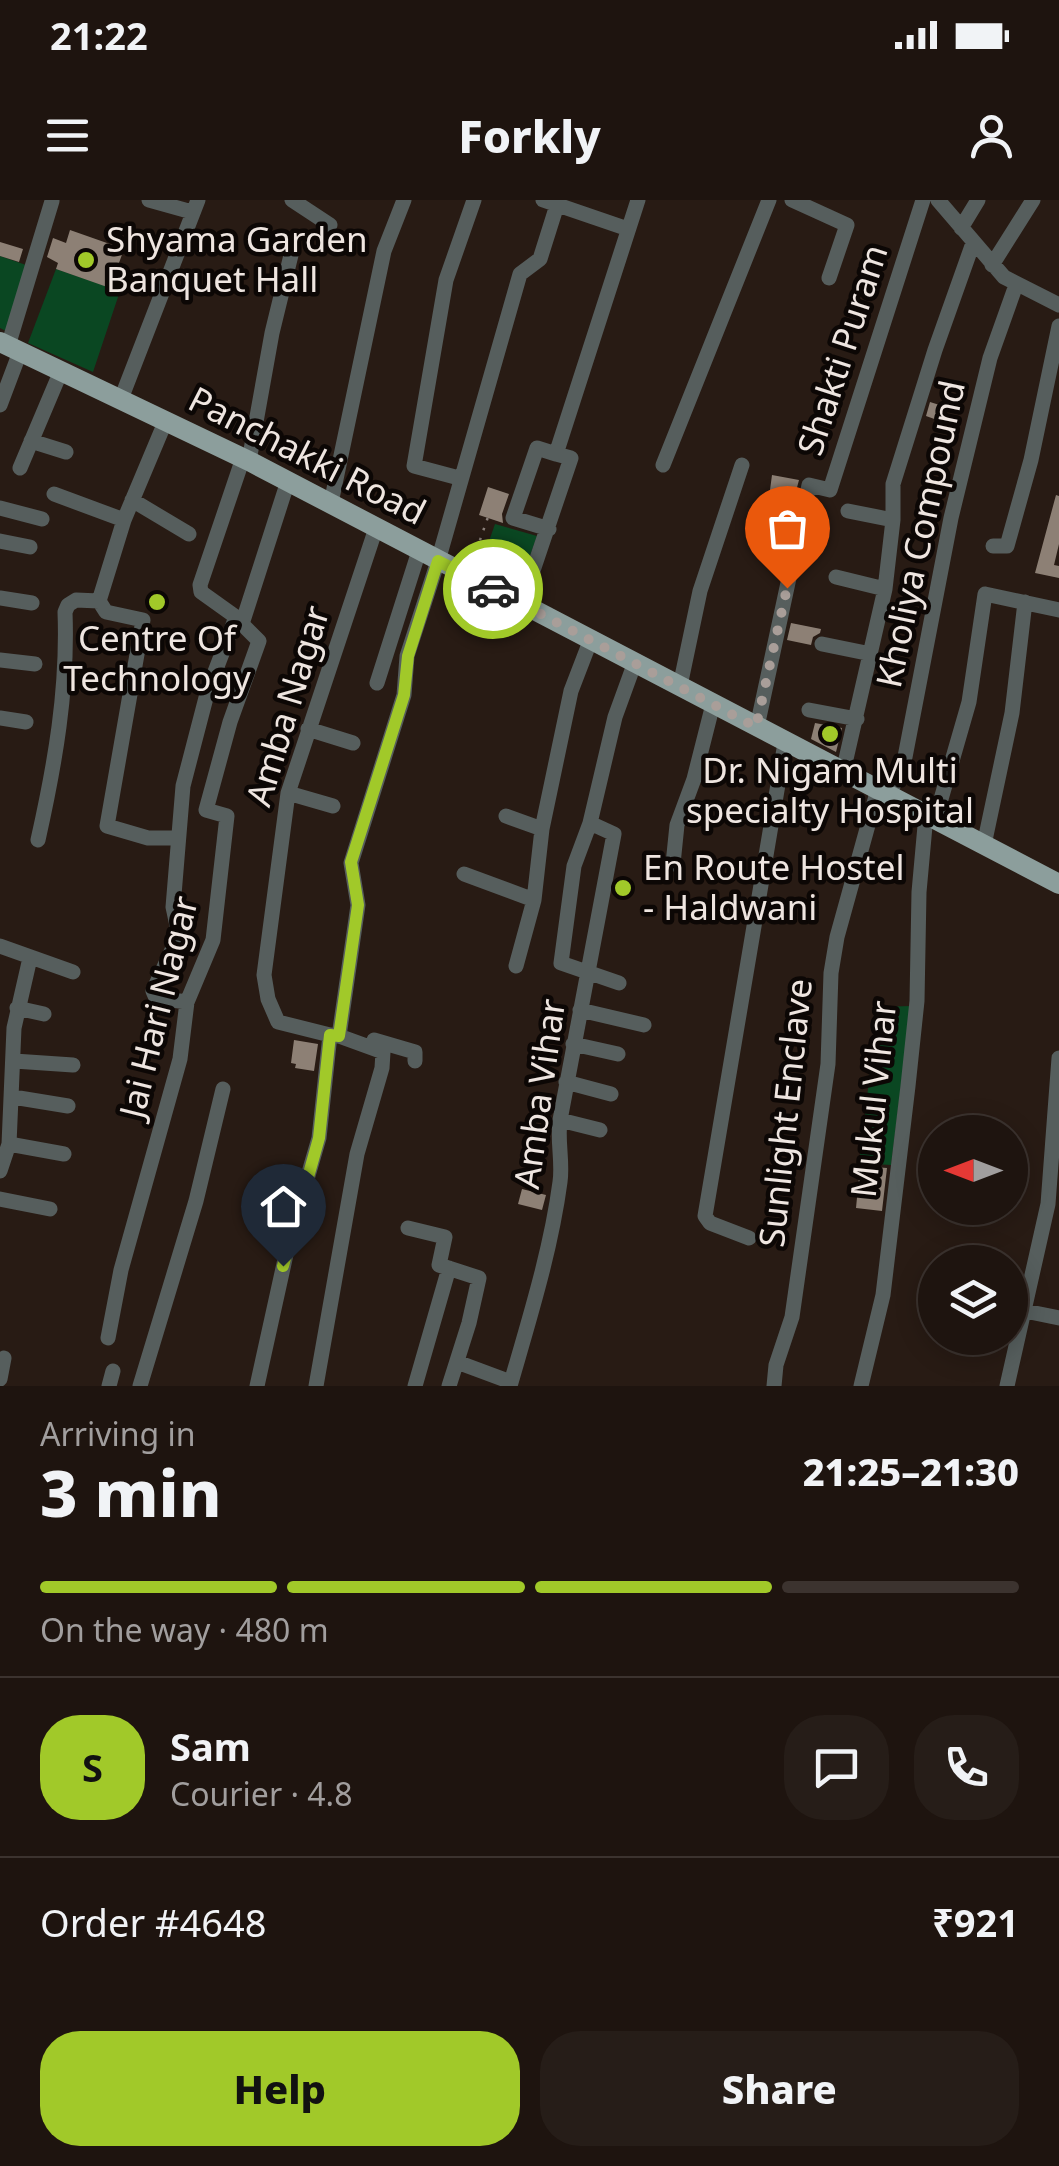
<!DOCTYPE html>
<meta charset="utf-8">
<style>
:root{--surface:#1e140f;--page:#261d18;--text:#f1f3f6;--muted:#a19e9e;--line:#3c332f;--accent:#a1c929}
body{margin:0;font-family:"Noto Sans",sans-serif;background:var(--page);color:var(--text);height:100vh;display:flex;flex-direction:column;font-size:38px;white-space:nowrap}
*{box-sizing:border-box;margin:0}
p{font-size:32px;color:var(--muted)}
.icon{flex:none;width:55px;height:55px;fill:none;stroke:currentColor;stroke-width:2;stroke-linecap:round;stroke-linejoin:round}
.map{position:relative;height:1186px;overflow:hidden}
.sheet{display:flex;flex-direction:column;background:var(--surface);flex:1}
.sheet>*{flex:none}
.needle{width:65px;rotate:270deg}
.buttons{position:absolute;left:918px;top:915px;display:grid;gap:20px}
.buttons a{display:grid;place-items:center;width:110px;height:110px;border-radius:50%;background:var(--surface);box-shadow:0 5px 25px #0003,0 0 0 2px var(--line);font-size:50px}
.pin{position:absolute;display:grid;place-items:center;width:85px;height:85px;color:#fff;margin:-102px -42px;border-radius:50% 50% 50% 0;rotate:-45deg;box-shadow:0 0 10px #0007}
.pin .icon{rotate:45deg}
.courier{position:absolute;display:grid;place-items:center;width:100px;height:100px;margin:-50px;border:8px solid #a1c929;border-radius:50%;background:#fff;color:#222;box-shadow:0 2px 12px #0007}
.overview em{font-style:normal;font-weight:800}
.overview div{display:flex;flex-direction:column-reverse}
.overview{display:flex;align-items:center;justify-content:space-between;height:170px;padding:0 40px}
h1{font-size:65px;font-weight:800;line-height:75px}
.bar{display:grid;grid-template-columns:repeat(4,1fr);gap:15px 10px;align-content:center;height:120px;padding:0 40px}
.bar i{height:12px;border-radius:8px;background:var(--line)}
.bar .on{background:var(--accent)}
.bar p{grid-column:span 4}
.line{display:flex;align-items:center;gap:25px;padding:0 40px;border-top:2px solid var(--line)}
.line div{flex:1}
.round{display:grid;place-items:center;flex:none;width:105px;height:105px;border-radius:40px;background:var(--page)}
.primary-button{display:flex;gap:20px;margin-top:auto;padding:20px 40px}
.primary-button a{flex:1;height:115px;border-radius:40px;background:var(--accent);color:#111;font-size:40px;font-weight:800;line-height:115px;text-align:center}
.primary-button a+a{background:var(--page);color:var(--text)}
.status{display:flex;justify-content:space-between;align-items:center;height:70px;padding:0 50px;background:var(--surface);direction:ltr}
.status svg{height:28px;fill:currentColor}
header{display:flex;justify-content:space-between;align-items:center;height:130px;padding:0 40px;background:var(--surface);font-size:45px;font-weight:800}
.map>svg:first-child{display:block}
.green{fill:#0a4722}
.building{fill:#8d8075}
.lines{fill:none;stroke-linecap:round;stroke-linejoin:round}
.path{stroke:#8b807a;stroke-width:2.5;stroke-dasharray:2.5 8;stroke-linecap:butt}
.minor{stroke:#565e5d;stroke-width:15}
.major{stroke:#8c9e9c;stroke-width:20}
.done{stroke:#a99e99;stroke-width:10;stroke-dasharray:0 18}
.route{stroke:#a1c929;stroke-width:12}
.poi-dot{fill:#a1c929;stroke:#0c0705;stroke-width:4}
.labels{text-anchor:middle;stroke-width:9;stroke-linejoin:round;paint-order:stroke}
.poi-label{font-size:35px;fill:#eee5e0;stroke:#0c0705;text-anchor:start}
.street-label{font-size:35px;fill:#eee5e0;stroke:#0c0705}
</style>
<div class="status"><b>21:22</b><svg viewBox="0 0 49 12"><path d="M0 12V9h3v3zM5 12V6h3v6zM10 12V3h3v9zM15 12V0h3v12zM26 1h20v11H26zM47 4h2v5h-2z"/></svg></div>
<header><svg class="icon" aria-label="menu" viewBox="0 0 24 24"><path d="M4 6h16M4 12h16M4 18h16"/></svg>Forkly<svg class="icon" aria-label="person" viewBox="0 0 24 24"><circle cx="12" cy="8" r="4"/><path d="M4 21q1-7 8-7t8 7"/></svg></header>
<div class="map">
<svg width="1059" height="1186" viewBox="0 0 1059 1186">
<rect width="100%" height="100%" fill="#281b14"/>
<path class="green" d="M0 56 29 66 8 132 0 128Z
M56 69 120 91 93 172 28 143Z
M495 324 537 336 520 384 481 364Z
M911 806 891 965 859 963 878 807Z"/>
<path class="building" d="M70 30 124 49 110 88 56 69 58 63 47 57 53 38 66 43Z
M0 42 23 49 19 62 0 56Z
M930 202 946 207 940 221 926 216Z
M772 275 799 280 795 295 770 290Z
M488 287 509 294 502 314 503 323 479 315Z
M1056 295 1059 296V344L1054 365 1059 366V378L1035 373Z
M791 423 821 429 820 433 813 437 811 445 787 440Z
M815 523 842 528 836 552 811 539Z
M294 840 318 844 314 871 295 868 296 864 291 863Z
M860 966 887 968 882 1011 856 1008Z
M522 989 546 995 542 1010 518 1004Z"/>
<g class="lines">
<path class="path" d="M473 360 488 317"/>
<path class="minor" d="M149 0 192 12
M292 0 330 25
M543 0 628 29
M792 0 847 25 829 78
M938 0 1004 77 1059 105
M961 28 978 0
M992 65 1033 0
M8 146 52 1
M121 199 198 0
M0 205 20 152
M166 220 124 320 99 401 106 412 143 420 107 626 148 638H177
M31 241 66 252
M249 261 272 133 292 51
M663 265 769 0
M20 268 61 171
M459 278 414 266 446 80 474 0
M54 294 124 320
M132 300 189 334
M331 303 384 51 404 0
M0 308 42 319
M848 311 893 320
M549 329 513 318 537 248 556 254
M0 341 30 347
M993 346H1007L1031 260 1059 126
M836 377 885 389
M0 398 32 403
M522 403 571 258 556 254 638 0
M822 444 871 454
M0 460 35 464
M377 483 419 351
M680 486 700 391 742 265
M809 510 857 519
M0 518 26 522
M757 527 809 285 830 290 923 0
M308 529 353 543
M843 572 885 389 893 320V284L935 150 973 43
M288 593 333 606
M889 596 905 557 951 318 990 158 1016 85
M506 616 542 629
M935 620 969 502 985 394 1059 410
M38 640C55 564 68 490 65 412L68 405 76 400 99 401
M984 645 1012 513 1025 402
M673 664 677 625 694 579 713 504
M464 674 534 700
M0 746 73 772
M516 766 534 700 542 629 571 491 591 439
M619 783 561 763 574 666 590 623 615 517 635 462
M187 802 156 798 153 791 179 735 173 707 183 586 208 490 236 417 201 392 200 385 243 258
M17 808 44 814
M580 810 644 825
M330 835 278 822 268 799 264 775 288 593 376 328
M374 840 415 852V861
M573 844 618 854
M14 861 73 865
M566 882 611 894
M13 897 68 906
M560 920 600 930
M9 944 64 954
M0 971 9 944 14 828 30 758
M0 999 50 1009
M408 1028 445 1037 439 1065 479 1078 469 1123 449 1186
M749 1038 710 1023 705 1016 785 543
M1025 1111 1059 1118
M108 1138 121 1070 180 859 187 802 213 740 227 616 206 610 230 522 259 441 242 424 288 281
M457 1162 511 1182
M0 1179 4 1158
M109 1186 113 1171
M140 1186 196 1001 223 889
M257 1186 289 1041 319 938 330 835 336 836
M316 1186 357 954 382 868 383 852 339 836 358 705 351 663 404 495 407 456 438 361 520 74 540 59 557 5
M415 1186 449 1068
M510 1186C529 1120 551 1050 560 982 563 962 557 941 560 920L614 634 590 623
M774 1186 776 1165 792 1117 828 864 831 773 837 737 878 589
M861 1186 883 1095 908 886 917 801 919 692 926 615
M1007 1186 1048 1004 1059 858"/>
<path class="major" d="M0 142 249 261 1059 684"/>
</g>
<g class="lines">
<path class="done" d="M493 389 756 527 787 388"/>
<path class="route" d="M283 1066 319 938 330 835 339 836 358 705 351 662 404 495 408 456 438 361 493 389"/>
</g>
<g class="poi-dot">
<circle cx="86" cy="60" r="10"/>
<circle cx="157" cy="402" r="10"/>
<circle cx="830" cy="534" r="10"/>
<circle cx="623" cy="688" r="10"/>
</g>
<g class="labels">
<g class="poi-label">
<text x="106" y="52">Shyama Garden<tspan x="106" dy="40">Banquet Hall</tspan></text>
<text x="157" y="451" text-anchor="middle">Centre Of<tspan x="157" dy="40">Technology</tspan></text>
<text x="830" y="583" text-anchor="middle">Dr. Nigam Multi<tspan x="830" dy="40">specialty Hospital</tspan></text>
<text x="643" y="680">En Route Hostel<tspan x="643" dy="40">- Haldwani</tspan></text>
</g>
<g class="street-label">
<text transform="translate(843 150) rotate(-72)" y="12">Shakti Puram</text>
<text transform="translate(307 256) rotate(27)" y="12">Panchakki Road</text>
<text transform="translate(921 334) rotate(-78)" y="12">Kholiya Compound</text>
<text transform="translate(288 506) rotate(-73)" y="12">Amba Nagar</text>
<text transform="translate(159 807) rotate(-76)" y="12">Jai Hari Nagar</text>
<text transform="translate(540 894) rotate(-82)" y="12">Amba Vihar</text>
<text transform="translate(874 899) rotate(-84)" y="12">Mukul Vihar</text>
<text transform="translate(786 913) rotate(-84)" y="12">Sunlight Enclave</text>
</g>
</g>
</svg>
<div class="buttons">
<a><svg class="needle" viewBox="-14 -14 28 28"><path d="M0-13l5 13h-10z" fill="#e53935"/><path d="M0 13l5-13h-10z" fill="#a19e9e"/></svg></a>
<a><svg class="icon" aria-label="layers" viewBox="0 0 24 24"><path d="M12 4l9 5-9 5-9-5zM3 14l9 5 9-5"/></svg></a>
</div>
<div class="pin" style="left:787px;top:388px;background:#ea580c"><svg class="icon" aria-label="bag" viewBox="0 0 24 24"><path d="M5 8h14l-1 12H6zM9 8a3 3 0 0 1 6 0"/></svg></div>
<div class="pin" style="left:283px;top:1066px;background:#1f2937"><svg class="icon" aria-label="home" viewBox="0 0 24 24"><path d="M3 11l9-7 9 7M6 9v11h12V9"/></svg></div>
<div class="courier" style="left:493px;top:389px"><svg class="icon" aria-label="car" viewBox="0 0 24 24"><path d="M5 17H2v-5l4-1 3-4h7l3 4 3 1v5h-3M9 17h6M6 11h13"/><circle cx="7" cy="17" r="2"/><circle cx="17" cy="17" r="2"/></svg></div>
</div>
<section class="sheet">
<div class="overview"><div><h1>3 min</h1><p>Arriving in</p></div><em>21:25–21:30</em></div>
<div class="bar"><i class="on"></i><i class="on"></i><i class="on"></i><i></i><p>On the way · 480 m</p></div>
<div class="line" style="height:180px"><b class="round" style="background:var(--accent);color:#111">S</b><div><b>Sam</b><p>Courier · 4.8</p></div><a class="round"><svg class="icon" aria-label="chat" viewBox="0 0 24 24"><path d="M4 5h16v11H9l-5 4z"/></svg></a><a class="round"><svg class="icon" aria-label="phone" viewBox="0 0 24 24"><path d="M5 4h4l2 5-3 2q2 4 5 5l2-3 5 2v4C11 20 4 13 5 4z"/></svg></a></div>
<div class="line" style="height:130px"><div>Order #4648</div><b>₹921</b></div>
<div class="primary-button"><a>Help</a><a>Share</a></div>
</section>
